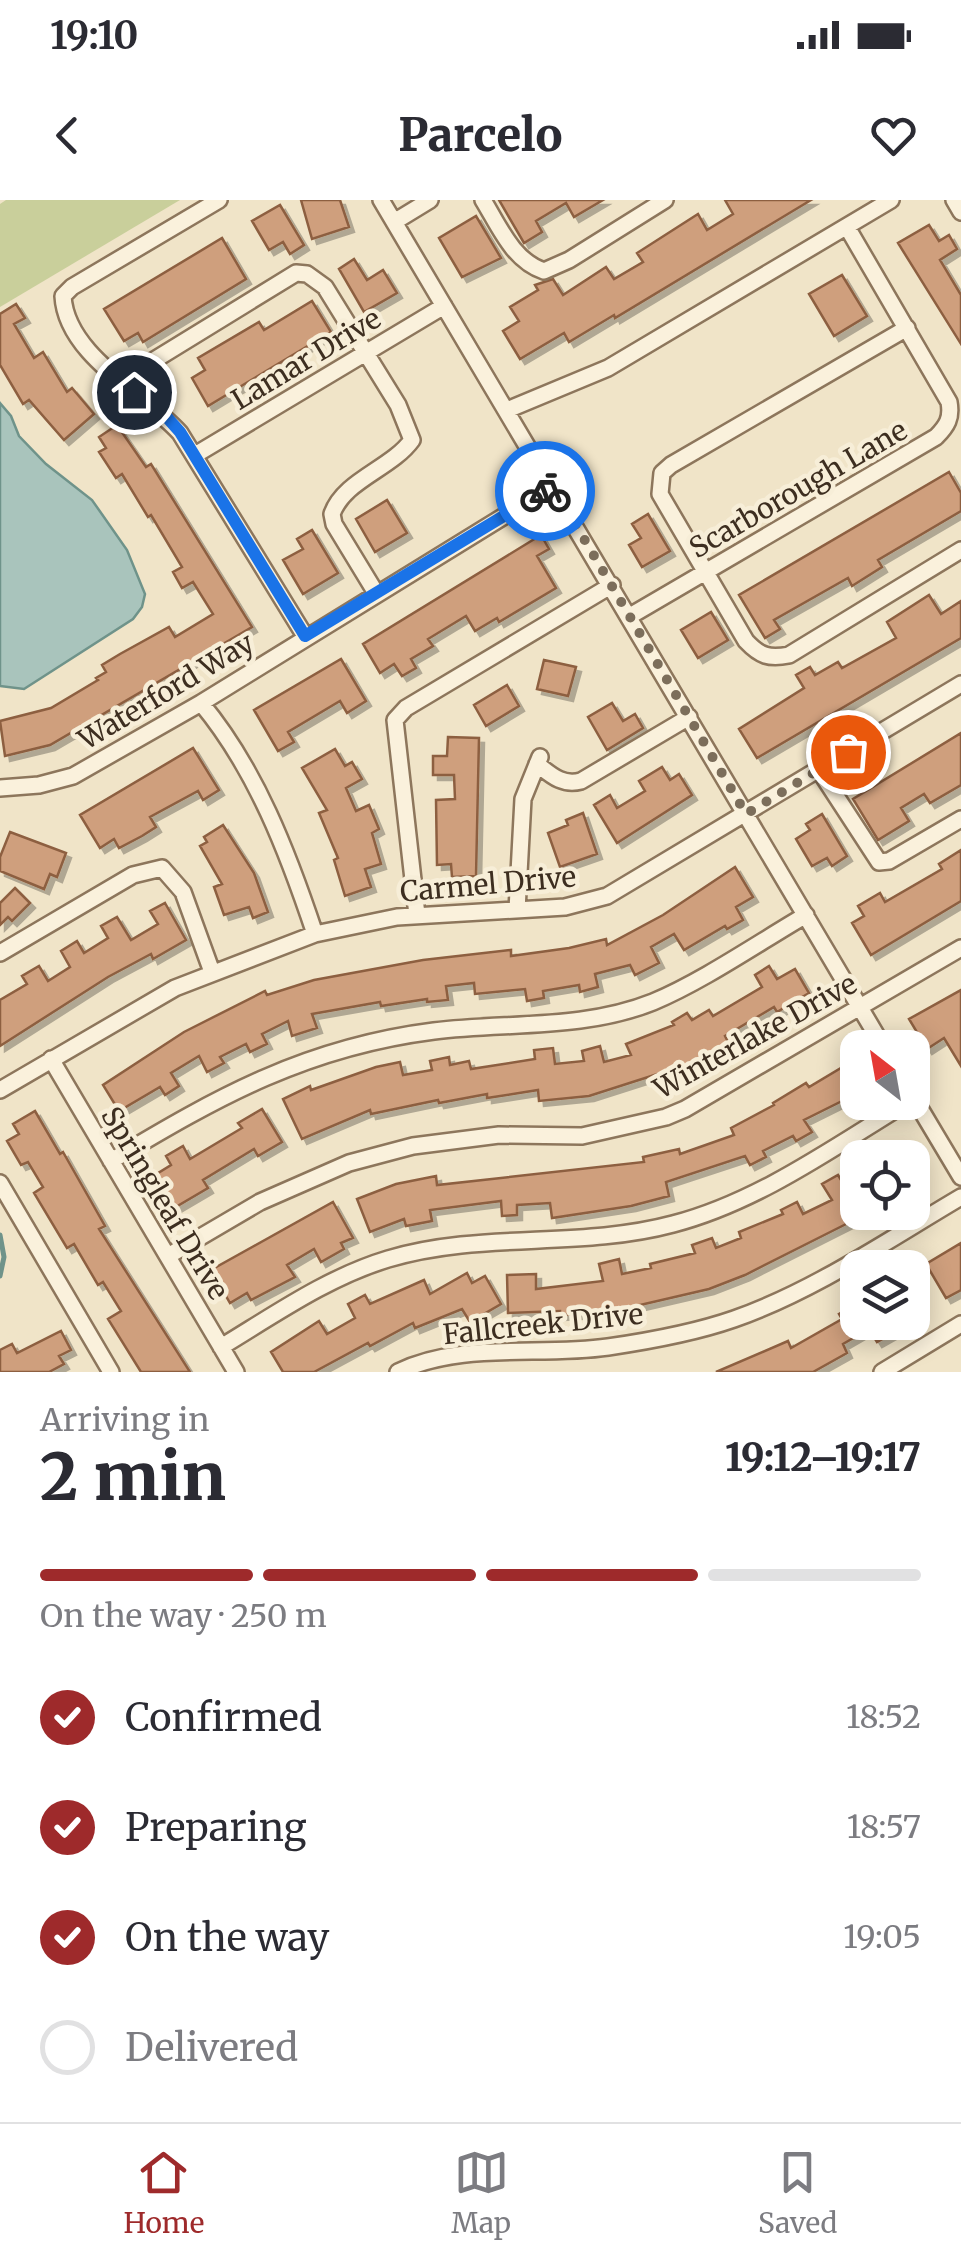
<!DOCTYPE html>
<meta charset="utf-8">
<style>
:root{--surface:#fff;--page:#f2f2f3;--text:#2b2b33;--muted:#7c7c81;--line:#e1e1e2;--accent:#9e2a2b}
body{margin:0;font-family:Merriweather,serif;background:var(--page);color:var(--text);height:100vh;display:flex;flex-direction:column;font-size:38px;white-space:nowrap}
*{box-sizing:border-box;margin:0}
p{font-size:32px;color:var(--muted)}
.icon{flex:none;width:55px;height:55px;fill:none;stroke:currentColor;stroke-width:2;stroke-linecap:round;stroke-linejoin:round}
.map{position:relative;height:1172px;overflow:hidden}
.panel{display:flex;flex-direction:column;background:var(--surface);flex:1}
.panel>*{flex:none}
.needle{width:65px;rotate:329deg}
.controls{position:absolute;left:840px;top:830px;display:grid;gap:20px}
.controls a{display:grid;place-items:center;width:90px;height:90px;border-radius:20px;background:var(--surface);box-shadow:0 5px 25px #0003;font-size:50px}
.pin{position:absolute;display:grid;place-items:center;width:85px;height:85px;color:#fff;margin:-42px;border:5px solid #fff;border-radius:50%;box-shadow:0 2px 10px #0007}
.courier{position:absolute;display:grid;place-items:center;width:100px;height:100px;margin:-50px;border:8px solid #1a73e8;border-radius:50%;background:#fff;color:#222;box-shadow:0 2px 12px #0007}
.summary em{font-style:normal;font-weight:800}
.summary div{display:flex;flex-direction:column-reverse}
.summary{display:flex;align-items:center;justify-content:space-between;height:170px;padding:0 40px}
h1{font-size:65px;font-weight:800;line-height:75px}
.bar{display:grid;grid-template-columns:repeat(4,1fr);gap:15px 10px;align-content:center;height:120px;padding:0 40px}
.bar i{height:12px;border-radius:8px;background:var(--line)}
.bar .on{background:var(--accent)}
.bar p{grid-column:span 4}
ol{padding:0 40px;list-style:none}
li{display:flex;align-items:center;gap:30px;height:110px}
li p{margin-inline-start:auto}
li .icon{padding:10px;border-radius:50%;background:var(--accent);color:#fff;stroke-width:4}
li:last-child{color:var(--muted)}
li i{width:55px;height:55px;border:5px solid var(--line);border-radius:50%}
.status{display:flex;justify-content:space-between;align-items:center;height:70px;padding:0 50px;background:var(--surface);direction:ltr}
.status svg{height:28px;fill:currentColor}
header{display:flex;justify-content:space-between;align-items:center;height:130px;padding:0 40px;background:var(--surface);font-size:45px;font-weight:800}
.tabs{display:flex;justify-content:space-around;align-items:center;height:140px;border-top:2px solid var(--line);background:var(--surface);font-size:28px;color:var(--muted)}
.tabs a{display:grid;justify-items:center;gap:5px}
.tabs .on{color:var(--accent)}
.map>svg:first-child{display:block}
.green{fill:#c9cf9b}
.water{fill:#a9c4bc;stroke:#6f938a;stroke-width:2.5}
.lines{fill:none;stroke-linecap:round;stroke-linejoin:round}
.stream{stroke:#6f938a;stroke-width:5}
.building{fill:#cf9f7d;stroke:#8d5f41;stroke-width:2.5;filter:url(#shadow)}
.minor-casing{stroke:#8d765c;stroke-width:20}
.minor{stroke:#faf1dc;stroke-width:15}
.done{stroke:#7c6e5b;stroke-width:10;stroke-dasharray:0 18}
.route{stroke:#1a73e8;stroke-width:12}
.labels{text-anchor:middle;stroke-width:9;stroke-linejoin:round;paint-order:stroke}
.street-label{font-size:28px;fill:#3d2e20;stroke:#f7eed8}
</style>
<div class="status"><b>19:10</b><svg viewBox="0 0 49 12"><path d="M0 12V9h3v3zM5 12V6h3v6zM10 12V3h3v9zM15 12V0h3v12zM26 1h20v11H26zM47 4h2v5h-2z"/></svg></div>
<header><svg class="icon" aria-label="back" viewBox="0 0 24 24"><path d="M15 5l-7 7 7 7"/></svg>Parcelo<svg class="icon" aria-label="heart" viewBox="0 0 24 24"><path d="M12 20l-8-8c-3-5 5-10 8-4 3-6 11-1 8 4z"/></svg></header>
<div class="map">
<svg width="961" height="1172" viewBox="0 0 961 1172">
<defs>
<filter id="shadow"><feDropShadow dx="5" dy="5" stdDeviation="0" flood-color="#0004"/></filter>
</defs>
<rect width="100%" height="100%" fill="#f0e4c8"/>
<path class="green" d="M6 0H180L0 107V4Z"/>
<path class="water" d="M0 203 11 216 19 236 46 264 92 300 127 350 145 394 142 407 133 419 24 489 0 486Z"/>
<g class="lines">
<path class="stream" d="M0 1035 4 1057 0 1076"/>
</g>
<path class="building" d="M301 0H340L349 27 312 39Z
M499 0H603L574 17 566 3 536 21 542 32 524 43Z
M725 0H811L615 118 614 115 569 142 564 133 520 159 503 131 519 121 510 107 538 90 535 85 553 79 563 95 606 67 614 79 643 62 637 53 698 14 707 30 733 14Z
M280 5 304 45 290 54 283 42 269 50 252 21Z
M476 16 501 58 462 77 439 38Z
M929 25 939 41 949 35 957 49 940 60 961 95V144L898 43Z
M222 38 246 79 143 142 138 133 124 141 104 109Z
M354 59 367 80 383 70 397 93 364 112 339 69Z
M842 75 867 116 834 136 809 94Z
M312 101 331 132 208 206 192 178 205 170 198 158 259 122 264 130Z
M16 104 25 118 14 124 34 158 43 152 67 192 72 188 94 214 64 240 29 200 23 204 0 165V114Z
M117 225 146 267 151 264 252 427 50 545 5 556 0 521 51 508 98 480 96 478 106 472 102 465 120 454 169 427 175 437 213 414 193 382 182 388 173 372 182 367 151 315 148 317 122 274 116 278 99 252 106 248 99 237Z
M949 272 961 293V311L878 360 882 367 852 386 848 378 774 420 780 429 765 438 739 395Z
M387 300 407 333 375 352 356 319Z
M648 314 670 351 642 367 629 345 641 338 632 324Z
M312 330 338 373 303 394 283 360 303 349 297 339Z
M541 335 549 349 537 356 556 388 499 422 497 418 475 431 466 416 428 439 433 446 411 459 416 468 402 476 394 464 380 473 363 444Z
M929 395 941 414 961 401V438L757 558 739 529 804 488 796 475 810 467 815 475 838 462 842 468 896 438 887 422Z
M711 412 728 440 698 458 681 430Z
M341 459 366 501 347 513 340 501 288 532 294 542 278 551 254 510Z
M544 460 576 467 568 496 537 489Z
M507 485 519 506 486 526 474 505Z
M612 503 623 521 635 514 643 528 607 550 588 517Z
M961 533V585L930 603 924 594 901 608 909 621 878 640 853 599Z
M448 537 479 538 476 676 452 677 451 664 437 665 436 600 455 599 454 575H433V556H447Z
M193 548 219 590 203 600 198 591 150 617 156 627 142 636 119 648 114 639 100 648 80 615Z
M335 549 345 566 352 562 362 579 346 588 356 611 369 605 379 629 372 633 381 664 365 669 371 687 345 696 334 660 338 658 319 613 327 610 302 568Z
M662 567 670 580 679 574 692 595 617 643 594 605 610 595 617 608 645 591 639 581Z
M583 613 597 654 560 667 548 633 568 625 566 620Z
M822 614 847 656 832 666 827 658 812 666 796 639 810 630 806 624Z
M223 625 254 673 268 712 253 718 249 707 224 715 214 687 222 684 200 646 207 642 204 637Z
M10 632 66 653 57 677 50 674 44 689 0 671V657Z
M961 650V701L871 755 852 723 864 716 858 706 880 693 885 702 942 669 939 664Z
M735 667 753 697 736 707 743 720 727 729 725 726 684 750 674 734 651 747 659 763 635 775 630 765 595 774 598 787 580 792 579 785 543 791 544 798 527 801 525 789 475 794 474 783 446 786 448 800 427 802V799L381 806 380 802 312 814 317 828 292 836 288 821 262 834 267 844 250 852 246 844 220 857 224 863 207 872 199 856 171 873 179 886 165 895 160 887 119 911 103 885 184 832 265 791 267 795 314 780 423 760 511 750V756L569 748 606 739 607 745 663 715Z
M15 688 30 703 12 721 8 717 0 725V703Z
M165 703 186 740 153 759 151 754 108 777 0 846V800L27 784 22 776 39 766 48 781 70 767 61 751 77 741 84 753 108 738 101 726 117 717 131 740 158 724 150 711Z
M769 766 777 779 795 769 809 793 777 812 774 807 725 836 728 842 695 862 589 896 539 901 538 890 487 898V894L439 903 438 900 371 914 370 910 302 939 283 899 310 886 311 890 376 867 400 862 403 875 432 870 430 861 449 857 450 865 469 861 471 869 535 859 534 850 553 848 555 864 584 861 582 851 600 846 604 862 631 855 626 844 674 825 672 822 687 813 692 820 709 810 713 816 762 787 755 775Z
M961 790V866L944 838 927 849 909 819Z
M851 862 858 873V893L804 920 812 932 796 941 793 936 763 951 766 957 750 965 745 956 666 982 669 996 631 1006 552 1018 550 1003 517 1005V1015L502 1016 501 1001 430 1010 432 1021 406 1026 404 1019 370 1032 357 999 396 984 436 976 437 985 644 962 643 957 679 949 680 954 734 935 731 928 774 905 773 903 806 883 809 887Z
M262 909 282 942 258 956 254 949 203 980 208 988 174 1008 155 975 171 965 166 956 183 946 190 959 242 928 238 923Z
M35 911 60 954 63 952 105 1026 99 1029 190 1172H141L108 1119 121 1111 103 1082 98 1085 74 1044 67 1048 34 993 43 987 28 962 21 965 7 941 19 934 13 924Z
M838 975 846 988 858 981V1012H870L745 1075 709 1089 610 1112 560 1115V1111L508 1113 507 1075 536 1074V1089L603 1081 599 1064 619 1059 622 1074 651 1068 650 1064 695 1053 692 1045 712 1038 716 1048 741 1038 739 1032 783 1014 781 1010 797 1002 803 1014 832 1000 822 984Z
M333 1002 353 1038 341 1043 344 1049 321 1062 314 1049 287 1065 295 1077 251 1100 247 1093 230 1103 211 1070Z
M961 1043V1090L946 1098 926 1064Z
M467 1073 472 1083 485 1076 501 1104 470 1122 462 1109 415 1128 413 1123 370 1146 368 1143 314 1172H283L271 1152 319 1121 327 1134 355 1118 348 1104 365 1095 370 1104 424 1080 430 1094Z
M858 1103V1122H887L893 1133 877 1142 869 1129 843 1144 847 1153 813 1172H716L788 1141 791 1148 842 1119 839 1114Z
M61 1131 71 1150 59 1156 64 1164 49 1172H0V1150L12 1144 17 1153Z"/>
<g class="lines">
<g class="minor-casing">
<path id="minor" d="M219 0 72 87 63 96C66 155 145 194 180 233L305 436
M381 0 884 848
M483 0C499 26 513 61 544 71L569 60 665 0
M954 0 961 12
M394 22 430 0
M907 128 671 265 662 273 660 294 746 441C760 456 769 459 789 455L961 350
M124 185 143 167 296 73 307 74 325 87 398 205 412 240C391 269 344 280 332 314L334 324 376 393
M507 210 608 168 891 0
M195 255 444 106
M630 416 936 237C947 226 952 218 949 202L847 27
M201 503C256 569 288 653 315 734
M537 564C551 575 562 586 581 581L689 517
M819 570 879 662 889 661 961 619
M0 588 39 585 73 576 201 503 553 286
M517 710 523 599 540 557
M417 715 395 520 406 508 612 385
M0 753 133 675 162 668 183 692 212 772
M51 859 236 1172
M0 890 175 788 315 734 397 717 565 707 607 696 961 484
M912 895 961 977
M111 961C219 896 307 847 434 831 507 822 583 830 653 802 703 781 758 743 806 715
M0 983 111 1172
M168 1056 260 1002 349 963 413 946 499 935 582 936 666 917 685 909 961 748
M221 1147C274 1115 328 1077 388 1059 481 1031 580 1049 673 1024 758 1002 834 947 908 902
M398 1172C462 1141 539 1157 608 1147 649 1141 694 1133 734 1119 814 1091 888 1040 961 997
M882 1172 961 1124"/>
</g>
<use href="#minor" class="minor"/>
</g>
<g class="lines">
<path class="done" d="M545 291 553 286 746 614 848 552"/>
<path class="route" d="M134 192 164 214 180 232 305 436 545 291"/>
</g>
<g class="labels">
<g class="street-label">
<text transform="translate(306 159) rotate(-31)" y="10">Lamar Drive</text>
<text transform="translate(798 289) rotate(-30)" y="10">Scarborough Lane</text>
<text transform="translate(166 491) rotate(-31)" y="10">Waterford Way</text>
<text transform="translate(488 684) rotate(-5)" y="10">Carmel Drive</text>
<text transform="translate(755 836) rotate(-29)" y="10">Winterlake Drive</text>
<text transform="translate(165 1003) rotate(59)" y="10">Springleaf Drive</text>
<text transform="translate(543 1124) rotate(-6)" y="10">Fallcreek Drive</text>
</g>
</g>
</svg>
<div class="controls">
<a><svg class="needle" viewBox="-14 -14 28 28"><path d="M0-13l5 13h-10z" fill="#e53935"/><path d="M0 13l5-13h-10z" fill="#7c7c81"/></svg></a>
<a><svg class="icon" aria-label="locate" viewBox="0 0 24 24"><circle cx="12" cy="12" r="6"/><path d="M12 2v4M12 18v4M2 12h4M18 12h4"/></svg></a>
<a><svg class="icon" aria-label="layers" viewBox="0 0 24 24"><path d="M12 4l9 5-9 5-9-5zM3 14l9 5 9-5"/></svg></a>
</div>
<div class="pin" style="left:848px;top:552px;background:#ea580c"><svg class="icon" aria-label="bag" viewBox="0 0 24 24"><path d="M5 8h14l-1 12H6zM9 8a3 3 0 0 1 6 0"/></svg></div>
<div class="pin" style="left:134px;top:192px;background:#1f2937"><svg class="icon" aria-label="home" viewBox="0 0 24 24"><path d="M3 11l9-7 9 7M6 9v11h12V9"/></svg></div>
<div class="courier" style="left:545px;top:291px"><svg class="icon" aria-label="bike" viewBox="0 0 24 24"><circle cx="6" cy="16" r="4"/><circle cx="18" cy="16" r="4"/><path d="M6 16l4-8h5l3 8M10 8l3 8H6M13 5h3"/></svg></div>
</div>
<section class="panel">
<div class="summary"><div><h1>2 min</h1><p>Arriving in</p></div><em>19:12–19:17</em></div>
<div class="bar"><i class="on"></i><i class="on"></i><i class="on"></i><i></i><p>On the way · 250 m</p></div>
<ol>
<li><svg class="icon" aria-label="check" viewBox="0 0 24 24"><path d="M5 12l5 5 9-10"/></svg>Confirmed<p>18:52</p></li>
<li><svg class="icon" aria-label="check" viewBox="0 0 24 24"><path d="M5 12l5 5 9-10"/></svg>Preparing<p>18:57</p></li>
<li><svg class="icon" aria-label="check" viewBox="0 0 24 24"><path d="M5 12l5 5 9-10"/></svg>On the way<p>19:05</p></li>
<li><i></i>Delivered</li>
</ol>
</section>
<nav class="tabs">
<a class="on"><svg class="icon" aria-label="home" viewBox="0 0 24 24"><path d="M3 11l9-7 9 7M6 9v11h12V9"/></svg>Home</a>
<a><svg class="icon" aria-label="map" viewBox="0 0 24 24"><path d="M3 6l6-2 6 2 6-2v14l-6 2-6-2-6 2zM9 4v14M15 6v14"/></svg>Map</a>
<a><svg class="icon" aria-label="saved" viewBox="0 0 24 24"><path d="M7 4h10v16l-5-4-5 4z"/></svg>Saved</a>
</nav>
